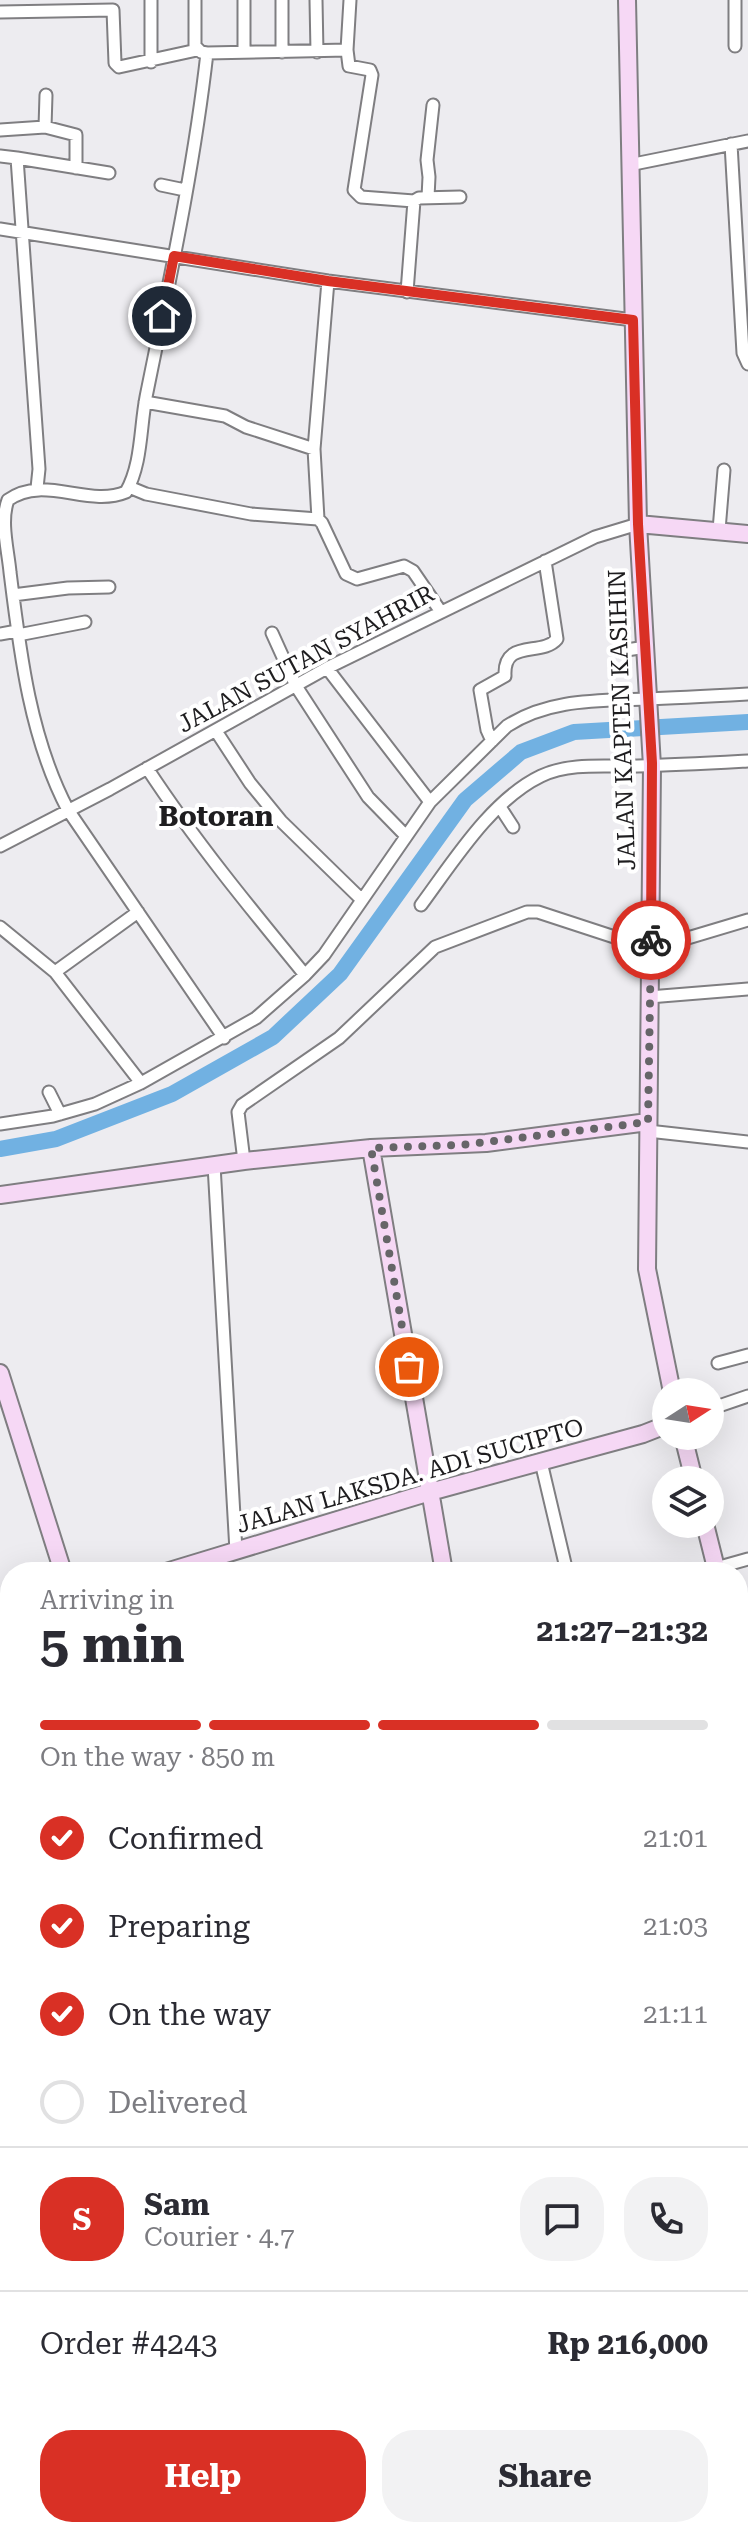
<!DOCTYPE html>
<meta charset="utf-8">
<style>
:root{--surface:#fff;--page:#f2f2f3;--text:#2b2b33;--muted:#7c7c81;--line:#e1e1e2;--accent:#d93025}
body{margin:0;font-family:"Roboto Serif",serif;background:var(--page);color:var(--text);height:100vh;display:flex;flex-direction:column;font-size:30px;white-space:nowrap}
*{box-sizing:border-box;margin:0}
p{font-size:26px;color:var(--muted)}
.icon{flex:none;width:44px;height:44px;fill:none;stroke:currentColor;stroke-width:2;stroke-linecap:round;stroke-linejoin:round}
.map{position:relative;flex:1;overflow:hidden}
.details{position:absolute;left:0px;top:1562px;width:748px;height:976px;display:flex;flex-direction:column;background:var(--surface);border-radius:32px 32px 0 0;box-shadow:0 8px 32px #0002}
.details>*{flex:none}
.needle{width:52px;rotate:78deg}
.buttons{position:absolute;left:652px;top:1378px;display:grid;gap:16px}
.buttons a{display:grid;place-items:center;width:72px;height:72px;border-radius:50%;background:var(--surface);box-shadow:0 8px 32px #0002;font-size:40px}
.pin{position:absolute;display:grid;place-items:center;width:68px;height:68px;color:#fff;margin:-34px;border:4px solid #fff;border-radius:50%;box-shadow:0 2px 8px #0007}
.courier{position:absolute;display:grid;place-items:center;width:80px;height:80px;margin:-40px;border:6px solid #d93025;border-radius:50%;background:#fff;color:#222;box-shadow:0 2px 10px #0007}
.overview em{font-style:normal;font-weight:700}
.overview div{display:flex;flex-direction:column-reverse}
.overview{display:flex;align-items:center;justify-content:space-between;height:136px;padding:0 40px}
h1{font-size:52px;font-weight:700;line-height:60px}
.bar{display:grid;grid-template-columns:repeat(4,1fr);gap:12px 8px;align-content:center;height:96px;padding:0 40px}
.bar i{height:10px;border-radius:6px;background:var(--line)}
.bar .active{background:var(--accent)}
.bar p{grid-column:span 4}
.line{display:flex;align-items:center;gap:20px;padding:0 40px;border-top:2px solid var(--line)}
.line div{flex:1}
.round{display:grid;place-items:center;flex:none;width:84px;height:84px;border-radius:32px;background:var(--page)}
ol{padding:0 40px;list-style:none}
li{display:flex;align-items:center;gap:24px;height:88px}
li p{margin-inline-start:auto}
li .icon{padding:8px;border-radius:50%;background:var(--accent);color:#fff;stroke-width:4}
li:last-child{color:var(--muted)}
li i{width:44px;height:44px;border:4px solid var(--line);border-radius:50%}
.primary-button{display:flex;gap:16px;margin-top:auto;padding:16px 40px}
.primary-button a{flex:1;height:92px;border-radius:32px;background:var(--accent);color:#fff;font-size:32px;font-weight:700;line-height:92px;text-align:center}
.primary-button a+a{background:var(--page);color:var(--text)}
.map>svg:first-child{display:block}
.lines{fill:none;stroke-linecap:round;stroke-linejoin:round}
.river{stroke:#71b1e2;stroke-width:16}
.street-casing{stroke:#7f7e81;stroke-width:15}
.secondary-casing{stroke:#7f7e81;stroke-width:20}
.highway-casing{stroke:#9c5b9c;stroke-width:24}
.street{stroke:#fff;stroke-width:11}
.secondary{stroke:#f6d8f5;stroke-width:16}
.highway{stroke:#e07ddf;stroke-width:20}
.rail-casing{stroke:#4d4c4f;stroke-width:6}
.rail{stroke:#fff;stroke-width:3;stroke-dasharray:9;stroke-linecap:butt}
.done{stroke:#666568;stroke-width:8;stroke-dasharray:0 14.4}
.route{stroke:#d93025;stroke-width:10}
.labels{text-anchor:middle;stroke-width:8;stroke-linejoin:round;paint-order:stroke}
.street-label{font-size:24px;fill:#1e1d1f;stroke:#fff}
.quarter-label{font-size:28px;font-weight:bold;fill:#1e1d1f;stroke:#fff}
</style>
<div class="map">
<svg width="748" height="2538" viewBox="0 0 748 2538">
<rect width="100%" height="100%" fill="#edecf0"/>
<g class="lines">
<path class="river" d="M0 1149 56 1139 172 1094 273 1037 340 974 465 800 521 752 574 732 748 722"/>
<g class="street-casing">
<path id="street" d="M151 0V62
M195 0V46L201 52 207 53 347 50 350 0
M244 0V52
M282 0V52
M316 0 317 52
M0 12 113 10 115 63 119 67 197 50
M735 46V0
M347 50 349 66 370 70 372 75 354 190 361 197 414 201
M207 53C194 168 169 283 146 397 140 428 142 464 126 492 88 508 44 474 8 500 0 521 8 550 10 572 20 653 30 738 68 810L224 1038
M45 127 76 135V168
M0 130 45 127 46 95
M731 144 743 353 748 364
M0 156 17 158 39 469 37 488
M17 158 109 173
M629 165 748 141
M161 185 185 190
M428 197 429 177 427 160 433 105
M0 229 328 281 633 320
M407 292 414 201 419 198 460 197
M145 402 225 416 246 427 314 449 328 281
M314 449 318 519 322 523 346 574 357 579 404 566 413 571 441 612
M129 487 146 494 251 514 318 519
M719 530 724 470
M13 595 68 588 109 587
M272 633 296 686 368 797 405 835
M0 634 17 631
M18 635 85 622
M620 651 646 647
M327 668 430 802
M216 731 250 783 281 821 362 900
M492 741 487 730 480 690 505 676C503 638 542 657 557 639L545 561
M147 768C195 841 250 908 305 975
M500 807 513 827
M0 846 110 789 327 668 595 537 638 524
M421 905C453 862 491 800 541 776 571 762 606 767 638 766 675 765 711 763 748 761
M0 927 55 972 141 1083
M55 972 138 912
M649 997 748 989
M49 1092 60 1114
M0 1124 53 1116 95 1104 141 1083 256 1018 305 975 324 955 430 802 507 726C549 699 596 701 644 699 678 698 713 696 748 694
M648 1131 748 1142
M244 1161 238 1112 242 1105 339 1038 435 947 527 912H538L651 949 748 920
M214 1165 236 1551
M718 1363 748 1355
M710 1409 748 1396
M541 1462 567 1572
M716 1568 748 1559
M738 1737 748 1734
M738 1919 748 1917
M0 1951 10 1948
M7 2126 10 2139
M0 2470 10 2468
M0 2494 10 2492
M738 2511 744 2538"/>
</g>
<g class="secondary-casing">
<path id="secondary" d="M627 0 638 524 652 766 647 1269 672 1392
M638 524 748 534
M371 1148 444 1572
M0 1195 244 1161 371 1148 486 1143 648 1122
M0 1373 63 1572
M683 1436 694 1480
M705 1524 717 1572
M166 1572 430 1492 643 1434 666 1425
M0 1626 10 1623
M748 1653 738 1655 748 1691
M0 1860 10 1857
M0 2420 10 2450
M39 2528 43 2538
M368 2528 371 2538"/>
</g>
<g class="highway-casing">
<path id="highway" d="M738 2167 748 2165
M0 2333 10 2331"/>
</g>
<use href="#street" class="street"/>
<use href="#secondary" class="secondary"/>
<use href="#highway" class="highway"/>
<g class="rail-casing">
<path id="rail" d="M738 1677 748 1674
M0 1895 10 1892"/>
</g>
<use href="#rail" class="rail"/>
</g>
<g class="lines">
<path class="done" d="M409 1367 371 1148 462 1145 648 1122 651 940"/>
<path class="route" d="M162 316 174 256 328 281 633 320 638 524 652 763 651 940"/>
</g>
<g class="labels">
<g class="street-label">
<text transform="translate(306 659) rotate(-28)" y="8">JALAN SUTAN SYAHRIR</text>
<text transform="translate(622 720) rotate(-92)" y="8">JALAN KAPTEN KASIHIN</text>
<text transform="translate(410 1476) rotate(-16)" y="8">JALAN LAKSDA. ADI SUCIPTO</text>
</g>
<g class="quarter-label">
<text x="216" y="826">Botoran</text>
</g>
</g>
</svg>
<div class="buttons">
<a><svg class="needle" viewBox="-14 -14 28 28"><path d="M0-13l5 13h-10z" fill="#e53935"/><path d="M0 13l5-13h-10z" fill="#7c7c81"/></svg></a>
<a><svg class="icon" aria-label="layers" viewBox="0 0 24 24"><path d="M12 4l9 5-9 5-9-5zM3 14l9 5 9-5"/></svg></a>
</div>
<div class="pin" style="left:409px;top:1367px;background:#ea580c"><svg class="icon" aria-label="bag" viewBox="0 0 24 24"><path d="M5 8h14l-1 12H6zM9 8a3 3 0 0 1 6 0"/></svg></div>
<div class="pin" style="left:162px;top:316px;background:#1f2937"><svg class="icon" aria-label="home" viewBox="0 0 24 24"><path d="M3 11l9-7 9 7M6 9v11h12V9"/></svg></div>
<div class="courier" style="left:651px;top:940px"><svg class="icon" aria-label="bike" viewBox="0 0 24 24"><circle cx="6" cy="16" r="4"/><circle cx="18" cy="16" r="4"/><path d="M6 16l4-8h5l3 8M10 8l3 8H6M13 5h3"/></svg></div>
<section class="details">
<div class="overview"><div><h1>5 min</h1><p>Arriving in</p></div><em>21:27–21:32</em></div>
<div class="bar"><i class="active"></i><i class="active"></i><i class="active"></i><i></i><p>On the way · 850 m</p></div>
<ol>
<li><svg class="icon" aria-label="check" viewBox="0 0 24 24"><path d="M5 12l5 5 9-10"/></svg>Confirmed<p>21:01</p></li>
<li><svg class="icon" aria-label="check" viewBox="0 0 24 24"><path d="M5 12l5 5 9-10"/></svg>Preparing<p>21:03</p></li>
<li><svg class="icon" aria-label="check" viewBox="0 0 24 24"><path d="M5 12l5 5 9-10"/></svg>On the way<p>21:11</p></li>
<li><i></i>Delivered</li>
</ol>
<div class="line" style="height:144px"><b class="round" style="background:var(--accent);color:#fff">S</b><div><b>Sam</b><p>Courier · 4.7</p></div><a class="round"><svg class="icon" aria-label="chat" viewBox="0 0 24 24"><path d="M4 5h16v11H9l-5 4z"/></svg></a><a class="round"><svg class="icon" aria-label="phone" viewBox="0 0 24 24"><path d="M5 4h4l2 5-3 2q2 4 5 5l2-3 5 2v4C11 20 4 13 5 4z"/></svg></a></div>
<div class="line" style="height:104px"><div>Order #4243</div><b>Rp 216,000</b></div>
<div class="primary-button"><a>Help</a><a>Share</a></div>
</section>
</div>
